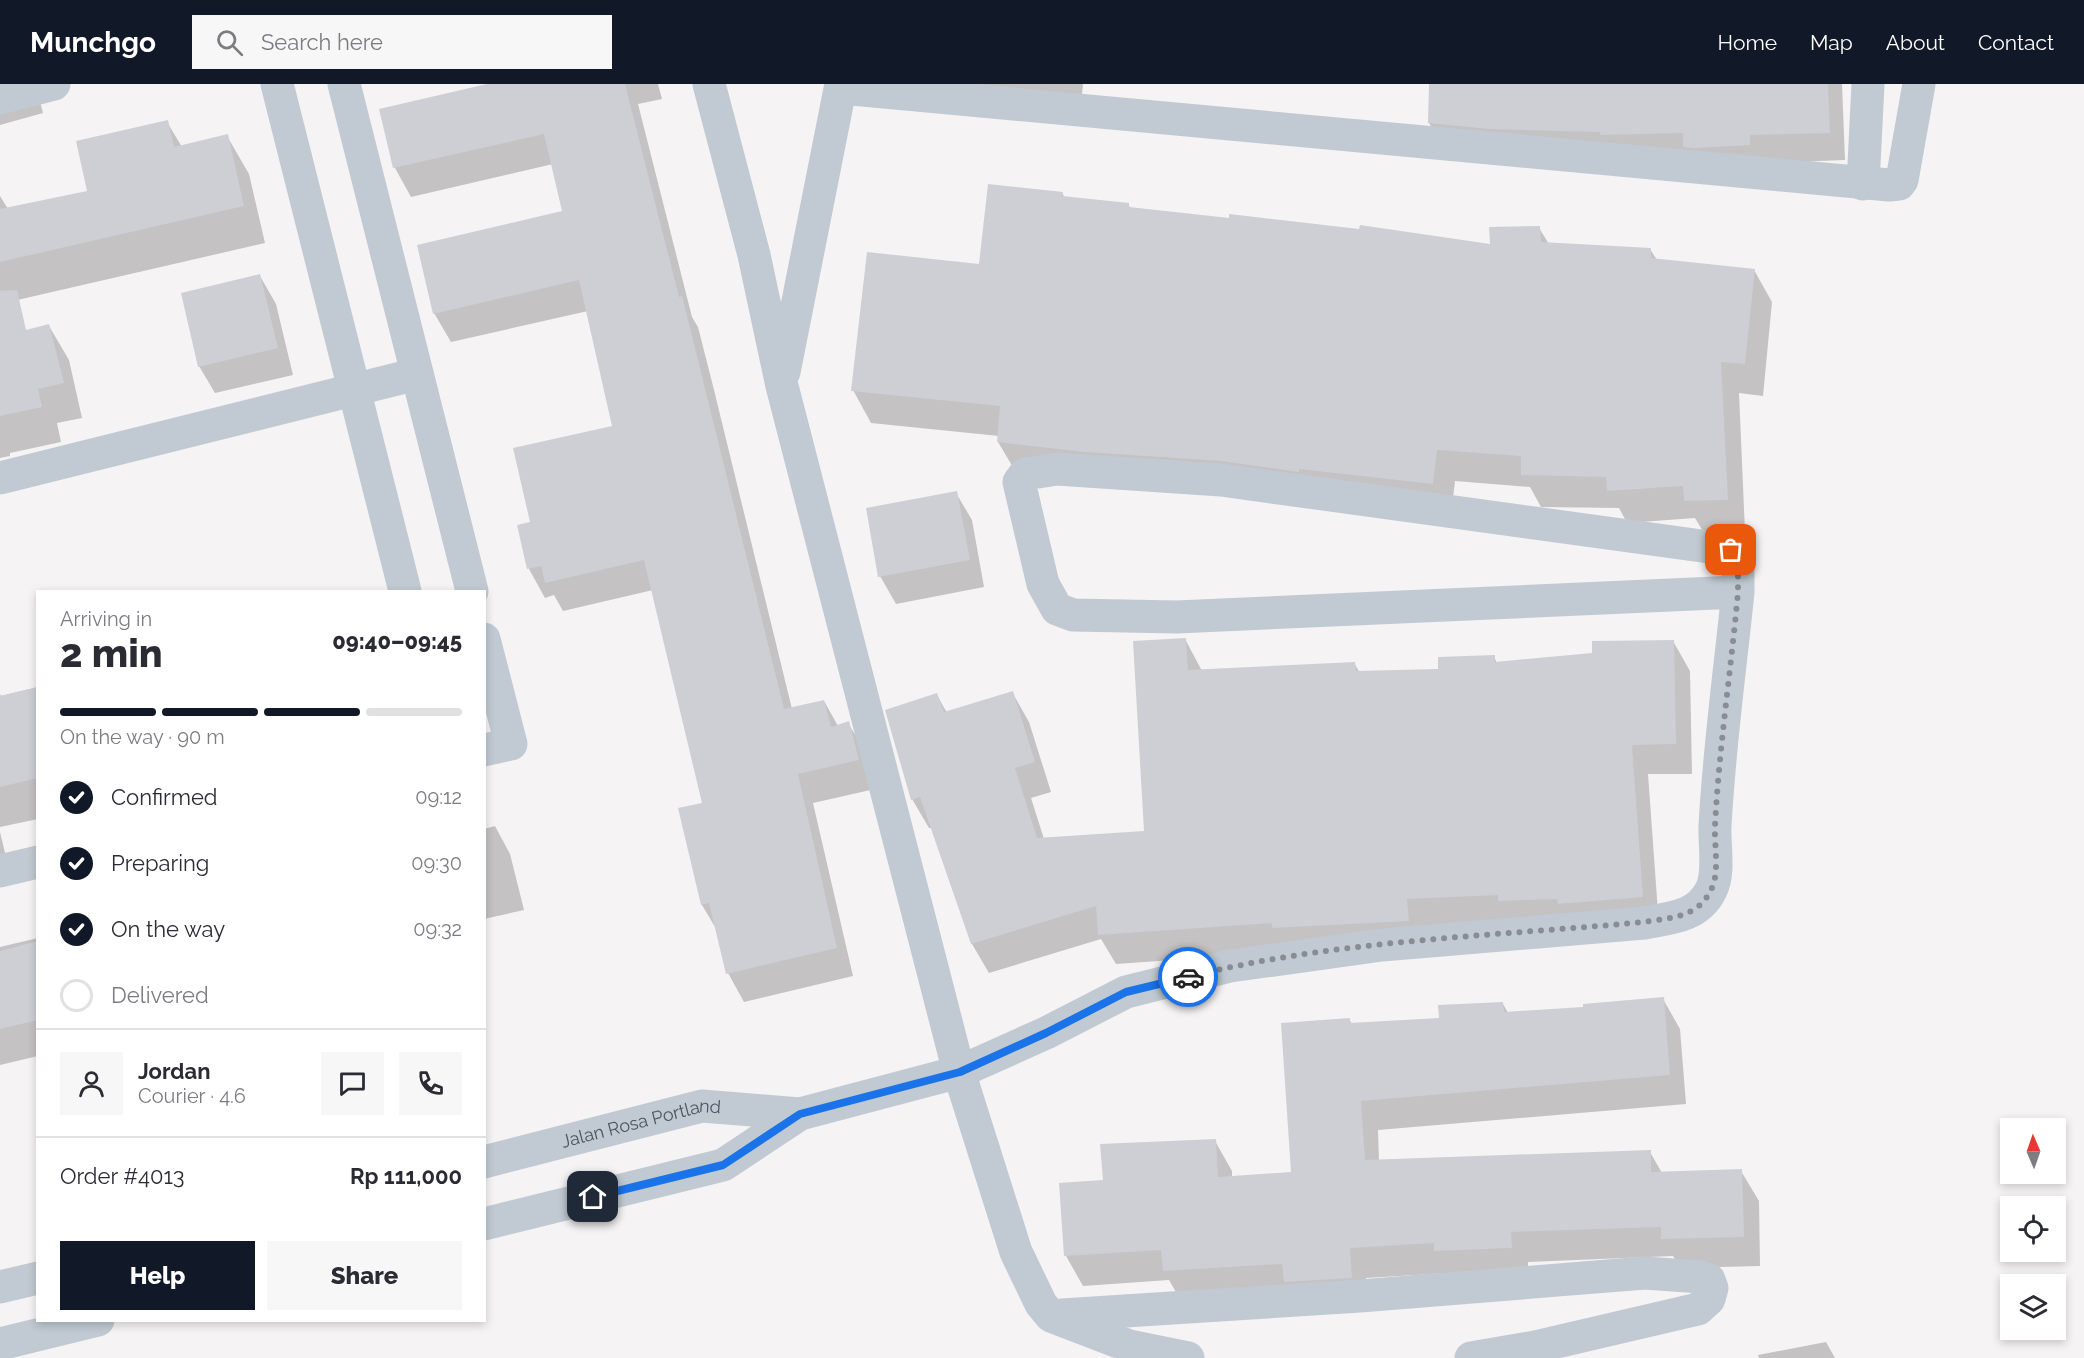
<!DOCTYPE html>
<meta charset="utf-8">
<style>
:root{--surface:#fff;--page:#f7f7f7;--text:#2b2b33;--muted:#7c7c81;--line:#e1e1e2;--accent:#111827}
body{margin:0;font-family:Raleway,sans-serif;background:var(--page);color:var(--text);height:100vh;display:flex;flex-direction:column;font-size:22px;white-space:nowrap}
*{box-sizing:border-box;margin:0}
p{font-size:20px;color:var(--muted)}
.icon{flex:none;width:33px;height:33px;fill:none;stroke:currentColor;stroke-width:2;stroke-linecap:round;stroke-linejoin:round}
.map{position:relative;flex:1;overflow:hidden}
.panel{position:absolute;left:36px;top:506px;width:450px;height:732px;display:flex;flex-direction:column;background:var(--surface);border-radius:0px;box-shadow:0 3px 9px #0003}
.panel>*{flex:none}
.needle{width:39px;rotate:358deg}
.tools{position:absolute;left:2000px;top:1034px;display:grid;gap:12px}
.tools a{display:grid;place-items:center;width:66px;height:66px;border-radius:0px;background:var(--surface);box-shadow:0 3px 9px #0003;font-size:30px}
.pin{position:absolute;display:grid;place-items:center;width:51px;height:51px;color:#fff;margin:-26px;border-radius:12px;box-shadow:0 3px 9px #0006}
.courier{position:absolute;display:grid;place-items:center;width:60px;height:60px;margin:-30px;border:4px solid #1a73e8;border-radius:50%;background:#fff;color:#222;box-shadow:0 2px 8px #0007}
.overview em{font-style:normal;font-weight:800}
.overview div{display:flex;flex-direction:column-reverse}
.overview{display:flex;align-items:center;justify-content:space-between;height:102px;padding:0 24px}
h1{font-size:39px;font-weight:800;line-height:45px}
.bar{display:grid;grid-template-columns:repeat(4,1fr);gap:9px 6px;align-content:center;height:72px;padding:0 24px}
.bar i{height:8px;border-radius:4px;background:var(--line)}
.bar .active{background:var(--accent)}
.bar p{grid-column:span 4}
.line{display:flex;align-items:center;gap:15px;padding:0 24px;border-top:2px solid var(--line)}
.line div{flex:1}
.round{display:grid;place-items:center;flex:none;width:63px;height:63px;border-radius:0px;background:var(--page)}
ol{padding:0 24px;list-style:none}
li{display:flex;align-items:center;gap:18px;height:66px}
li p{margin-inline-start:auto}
li .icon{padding:6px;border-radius:50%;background:var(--accent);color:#fff;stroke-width:4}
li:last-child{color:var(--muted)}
li i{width:33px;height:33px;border:3px solid var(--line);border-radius:50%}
.action{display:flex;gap:12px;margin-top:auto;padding:12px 24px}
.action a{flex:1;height:69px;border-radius:0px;background:var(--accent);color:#fff;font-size:24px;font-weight:800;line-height:69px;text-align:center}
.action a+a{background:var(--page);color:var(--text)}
header{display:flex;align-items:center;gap:36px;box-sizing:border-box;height:84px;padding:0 30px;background:var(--accent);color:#fff}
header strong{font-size:28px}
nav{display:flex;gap:33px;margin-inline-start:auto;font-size:21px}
.search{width:420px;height:54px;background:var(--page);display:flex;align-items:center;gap:15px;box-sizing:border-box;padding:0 21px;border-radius:0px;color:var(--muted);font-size:22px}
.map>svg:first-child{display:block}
.shadow{fill:#0003}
.building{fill:#cdcfd5}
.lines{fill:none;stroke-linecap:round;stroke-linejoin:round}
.street{stroke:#c1cad2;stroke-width:33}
.done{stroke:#868d94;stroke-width:6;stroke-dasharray:0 10.8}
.route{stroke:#1a73e8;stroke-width:8}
.labels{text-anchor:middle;stroke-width:5;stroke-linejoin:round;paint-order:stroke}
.street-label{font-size:18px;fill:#4a5661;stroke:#fff}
</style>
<header>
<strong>Munchgo</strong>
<div class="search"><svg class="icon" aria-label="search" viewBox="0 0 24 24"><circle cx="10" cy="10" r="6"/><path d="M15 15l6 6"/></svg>Search here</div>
<nav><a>Home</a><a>Map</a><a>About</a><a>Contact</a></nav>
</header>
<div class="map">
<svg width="2084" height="1274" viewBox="0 0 2084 1274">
<rect width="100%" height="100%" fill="#f5f3f3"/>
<path class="shadow" d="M0 0 36 2 43 29 0 41Z
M494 0H658L662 15 638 20 692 233 698 243 714 306 792 625 824 617 838 642 848 639 865 667 875 705 813 719 853 892 744 918 728 889 718 848 702 821 680 725 703 720 653 506 563 527 554 511 545 514 529 485 519 442 532 439 614 343 588 227 451 258 434 229 564 128 553 80 411 113 395 84 381 26Z
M900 0H1083L1081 21Z
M1431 0H1842L1845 76 1765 79 1445 67 1429 39Z
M167 38 182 63 227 52 249 90 265 159 0 220V112L8 125 89 108Z
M1062 109 1065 114 1128 120 1131 125 1491 161 1539 144 1549 160 1650 165 1657 176 1754 186 1772 218 1763 312 1739 309 1745 448 1704 449 1695 434 1627 439 1619 424 1541 423 1530 403 1455 397 1451 431 1017 390 998 358 999 352 871 339 853 306 980 181Z
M260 192 276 220 293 291 215 309 199 282Z
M49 242 69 276 82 334 57 339 61 358 10 369V372L0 374V253Z
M956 409 972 436 984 503 896 520 880 492Z
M1185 555 1202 587 1354 579 1360 589 1440 586 1494 573 1497 579 1594 570 1673 557 1690 587 1692 690H1648L1659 842 1116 880 1101 855 989 889 972 860 932 744H929L912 715 937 611 947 629 1012 608 1029 638 1051 708 1031 714 1044 755 1146 749Z
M38 603V735L0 743V610L1 612Z
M495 742 510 770 524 826 484 835V745Z
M0 748 6 773 0 774Z
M38 854V972L0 981V863Z
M1663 915 1680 945 1686 1020 1378 1046 1379 1077 1650 1068 1662 1089 1741 1087 1759 1117 1760 1182 1680 1184 1673 1172 1528 1178V1193L1448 1189 1366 1194 1368 1223 1181 1217 1169 1196 1083 1202 1066 1172 1061 1100 1104 1098 1215 1057 1232 1087V1093L1292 1090 1349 935 1352 940 1440 935 1503 920 1508 929 1584 924Z
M1826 1258 1835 1274H1759L1758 1271Z"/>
<path class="building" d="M487 0H625L679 213 682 212 698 276 784 625 824 616 831 643 849 637 859 676 798 690 837 864 726 890 709 819 701 821 678 724 702 719 644 476 545 499 541 482 527 485 517 441 530 438 513 364 612 342 579 196 433 230 417 161 562 127 544 50 393 84 379 25Z
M1429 0H1828L1830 49 1750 51V61L1694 64 1683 63V49L1600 51V48L1489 45 1428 39Z
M168 36 174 63 228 50 244 122 0 178V125L87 107 76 57Z
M988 100 1063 108 1062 112 1129 119V123L1229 134V130L1359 145 1360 141 1490 160 1489 143 1540 142 1541 158 1651 164V174L1755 185 1745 280 1721 278 1728 416 1684 417 1683 402 1607 407 1606 393 1521 391V372L1437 366 1433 400 1299 385V388L1222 377 1084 368 997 358 1000 322 851 307 867 168 979 180Z
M260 190 278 264 198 283 181 209Z
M17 206 26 246 49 240 64 299 38 305 42 323 0 332V207Z
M957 407 970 476 878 493 866 424Z
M1186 554 1188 586 1355 578 1356 587 1438 585V573L1495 571V578L1592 569V557L1674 556 1676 660 1632 661 1643 813 1558 820 1557 815 1498 817V811L1407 815 1409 837 1272 844V839L1098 851 1096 822 971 860 920 713 911 716 885 626 937 609 944 628 1013 607 1035 678 1015 684 1037 754 1144 747 1133 557Z
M38 603V694L0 703V612Z
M38 857V936L0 945V867Z
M1664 913 1670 991 1361 1017 1365 1076 1651 1066V1088L1742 1085 1744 1153 1661 1155V1143L1511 1148 1512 1164 1434 1167V1159L1350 1164 1352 1194 1284 1198 1282 1180 1163 1187 1161 1166 1064 1172 1059 1099 1103 1096 1100 1060 1216 1055 1218 1093 1291 1088 1281 939 1350 934V939L1439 934 1438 921 1503 918 1504 928 1583 923V920Z"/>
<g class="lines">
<g class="street">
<path d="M277 0 405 507"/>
<path d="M344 0 472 507"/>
<path d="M709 0 754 171 782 302 959 988 1016 1168 1041 1220 1051 1232 1129 1262 1188 1274"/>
<path d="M841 4 1889 101 1899 100 1902 96 1919 0"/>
<path d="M0 14 54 0"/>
<path d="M1863 100 1868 0"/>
<path d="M784 288 841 0"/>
<path d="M0 394 417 290"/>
<path d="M484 555 511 660 484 666"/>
<path d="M0 787 38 778"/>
<path id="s1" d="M484 1078 702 1022 800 1030"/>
<path d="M484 1140 723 1081 800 1030 959 988 1046 949 1126 908 1230 882 1382 861 1644 839C1670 834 1698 833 1711 806 1720 789 1714 761 1715 742 1719 664 1730 586 1738 508V475L1731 466 1221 396 1057 385 1025 390 1019 398 1043 500 1057 525 1073 531 1177 533 1738 508"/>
<path d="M0 1203 38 1194"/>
<path d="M1062 1231 1360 1212 1645 1189 1701 1193 1709 1196 1712 1204 1709 1215 1698 1225 1535 1263 1471 1274"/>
<path d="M0 1260 98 1236"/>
</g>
</g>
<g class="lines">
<path class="done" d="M1188 893C1334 856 1495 852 1644 838 1671 834 1698 833 1711 806 1720 789 1714 761 1715 742 1719 664 1731 586 1738 508V475L1731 466"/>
<path class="route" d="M593 1113 723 1081 800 1030 960 988 1046 949 1126 908 1188 893"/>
</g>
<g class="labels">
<g class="street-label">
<text dy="6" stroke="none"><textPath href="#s1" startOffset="162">Jalan Rosa Portland</textPath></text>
</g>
</g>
</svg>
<div class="tools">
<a><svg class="needle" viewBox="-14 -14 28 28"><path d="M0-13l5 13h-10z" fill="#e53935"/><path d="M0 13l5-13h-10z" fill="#7c7c81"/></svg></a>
<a><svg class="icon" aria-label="locate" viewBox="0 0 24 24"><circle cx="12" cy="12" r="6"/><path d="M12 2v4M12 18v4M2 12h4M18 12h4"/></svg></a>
<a><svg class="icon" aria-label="layers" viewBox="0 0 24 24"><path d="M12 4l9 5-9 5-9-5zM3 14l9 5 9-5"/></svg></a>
</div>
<div class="pin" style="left:1731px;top:466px;background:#ea580c"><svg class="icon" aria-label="bag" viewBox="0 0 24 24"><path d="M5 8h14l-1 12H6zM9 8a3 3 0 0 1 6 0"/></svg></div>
<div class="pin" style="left:593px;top:1113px;background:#1f2937"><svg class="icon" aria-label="home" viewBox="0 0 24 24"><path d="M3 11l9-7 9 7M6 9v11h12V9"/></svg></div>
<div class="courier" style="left:1188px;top:893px"><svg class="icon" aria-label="car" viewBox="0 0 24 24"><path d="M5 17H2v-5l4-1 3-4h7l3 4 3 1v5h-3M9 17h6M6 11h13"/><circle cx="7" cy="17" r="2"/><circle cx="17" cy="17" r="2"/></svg></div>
<section class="panel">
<div class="overview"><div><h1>2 min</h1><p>Arriving in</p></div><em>09:40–09:45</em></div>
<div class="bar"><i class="active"></i><i class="active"></i><i class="active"></i><i></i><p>On the way · 90 m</p></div>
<ol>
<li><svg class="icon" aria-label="check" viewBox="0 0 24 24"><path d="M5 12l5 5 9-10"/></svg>Confirmed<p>09:12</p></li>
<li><svg class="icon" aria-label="check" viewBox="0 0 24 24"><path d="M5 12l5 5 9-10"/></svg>Preparing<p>09:30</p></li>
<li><svg class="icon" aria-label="check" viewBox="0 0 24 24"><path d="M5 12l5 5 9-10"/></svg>On the way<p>09:32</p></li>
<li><i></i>Delivered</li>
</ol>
<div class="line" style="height:108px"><a class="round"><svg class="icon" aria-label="person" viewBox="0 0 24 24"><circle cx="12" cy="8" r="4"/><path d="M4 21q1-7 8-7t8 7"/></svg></a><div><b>Jordan</b><p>Courier · 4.6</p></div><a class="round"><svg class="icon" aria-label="chat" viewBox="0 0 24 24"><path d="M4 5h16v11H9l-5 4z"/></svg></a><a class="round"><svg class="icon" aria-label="phone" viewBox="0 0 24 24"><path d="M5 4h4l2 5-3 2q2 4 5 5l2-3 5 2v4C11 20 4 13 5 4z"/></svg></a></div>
<div class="line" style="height:78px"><div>Order #4013</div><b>Rp 111,000</b></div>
<div class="action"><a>Help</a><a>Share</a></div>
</section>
</div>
